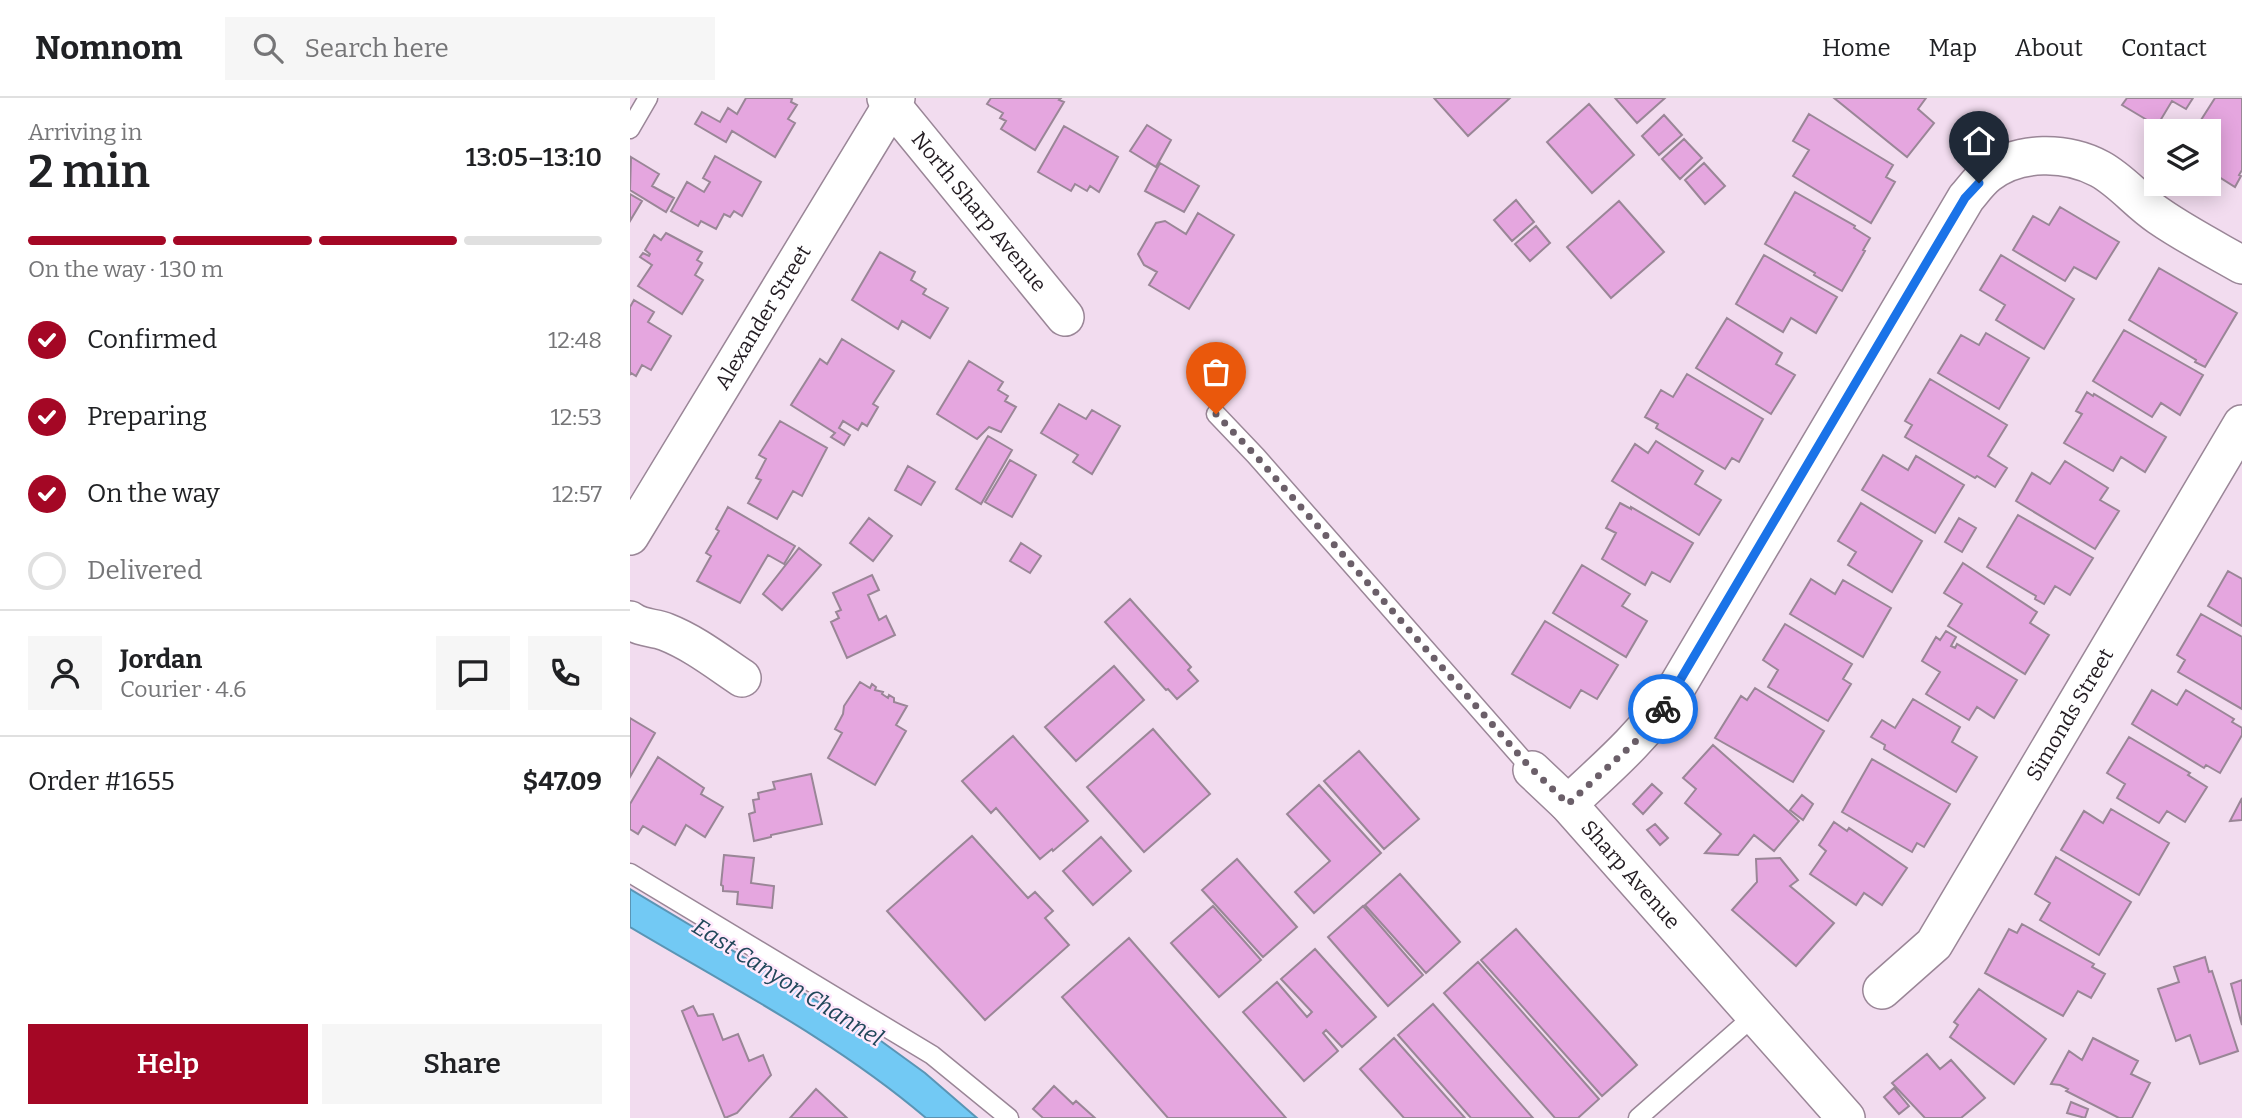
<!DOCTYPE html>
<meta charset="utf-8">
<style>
:root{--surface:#fff;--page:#f6f6f6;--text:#202124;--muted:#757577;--line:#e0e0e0;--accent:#a40725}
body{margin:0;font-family:Bitter,serif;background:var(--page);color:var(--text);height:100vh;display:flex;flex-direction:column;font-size:26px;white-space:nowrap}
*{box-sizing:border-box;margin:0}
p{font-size:23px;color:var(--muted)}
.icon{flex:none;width:38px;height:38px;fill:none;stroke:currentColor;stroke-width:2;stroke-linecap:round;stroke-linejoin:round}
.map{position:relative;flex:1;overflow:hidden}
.drawer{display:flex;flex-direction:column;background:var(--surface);width:630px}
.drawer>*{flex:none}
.fabs{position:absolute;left:1514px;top:21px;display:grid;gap:14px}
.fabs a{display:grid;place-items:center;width:77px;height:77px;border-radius:0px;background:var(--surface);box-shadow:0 4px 18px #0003;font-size:35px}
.pin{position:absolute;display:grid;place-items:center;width:60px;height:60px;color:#fff;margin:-72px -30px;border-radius:50% 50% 50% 0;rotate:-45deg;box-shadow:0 0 7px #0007}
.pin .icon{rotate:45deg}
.courier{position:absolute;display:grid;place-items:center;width:70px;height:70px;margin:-35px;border:5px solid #1a73e8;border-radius:50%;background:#fff;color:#222;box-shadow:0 2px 9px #0007}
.head em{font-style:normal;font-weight:600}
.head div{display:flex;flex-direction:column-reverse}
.head{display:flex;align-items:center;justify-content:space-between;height:119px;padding:0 28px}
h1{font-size:46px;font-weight:600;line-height:52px}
.bar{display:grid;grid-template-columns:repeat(4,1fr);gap:10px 7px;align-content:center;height:84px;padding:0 28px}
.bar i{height:9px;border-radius:5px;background:var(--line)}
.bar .current{background:var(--accent)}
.bar p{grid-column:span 4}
.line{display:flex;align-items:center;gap:18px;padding:0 28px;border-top:2px solid var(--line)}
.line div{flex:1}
.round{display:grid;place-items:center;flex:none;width:74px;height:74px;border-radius:0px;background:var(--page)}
ol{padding:0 28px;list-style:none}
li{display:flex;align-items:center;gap:21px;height:77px}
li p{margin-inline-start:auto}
li .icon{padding:7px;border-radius:50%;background:var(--accent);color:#fff;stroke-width:4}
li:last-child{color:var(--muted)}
li i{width:38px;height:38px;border:4px solid var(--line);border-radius:50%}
.action{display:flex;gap:14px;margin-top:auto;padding:14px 28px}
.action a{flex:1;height:80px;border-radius:0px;background:var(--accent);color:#fff;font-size:28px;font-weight:600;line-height:80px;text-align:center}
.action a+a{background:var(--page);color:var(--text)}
header{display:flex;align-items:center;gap:42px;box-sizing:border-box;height:98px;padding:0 35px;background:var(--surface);border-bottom:2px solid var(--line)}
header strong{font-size:33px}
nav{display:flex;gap:38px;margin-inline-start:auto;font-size:24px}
.search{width:490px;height:63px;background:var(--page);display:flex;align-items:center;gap:18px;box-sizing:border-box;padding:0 24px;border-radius:0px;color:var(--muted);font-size:26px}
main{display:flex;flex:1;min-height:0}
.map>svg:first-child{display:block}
.water{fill:#72c9f4;stroke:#5a95b5;stroke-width:2}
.building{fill:#e5a6df;stroke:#9a8697;stroke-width:2}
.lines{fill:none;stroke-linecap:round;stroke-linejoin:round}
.service-casing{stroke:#9a8697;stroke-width:21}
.minor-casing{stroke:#9a8697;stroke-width:40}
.service{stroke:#fff;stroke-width:18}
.minor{stroke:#fff;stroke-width:37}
.done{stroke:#6b5f69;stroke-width:7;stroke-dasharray:0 12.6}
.route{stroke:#1a73e8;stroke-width:9}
.labels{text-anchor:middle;stroke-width:5;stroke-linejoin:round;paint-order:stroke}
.street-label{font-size:21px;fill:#221b21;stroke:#ffe9fc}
.water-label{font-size:23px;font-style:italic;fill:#21475a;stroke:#ffe9fc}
</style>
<header>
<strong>Nomnom</strong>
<div class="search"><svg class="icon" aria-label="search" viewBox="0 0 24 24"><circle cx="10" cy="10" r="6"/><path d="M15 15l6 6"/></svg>Search here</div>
<nav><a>Home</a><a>Map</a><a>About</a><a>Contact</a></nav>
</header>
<main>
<section class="drawer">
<div class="head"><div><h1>2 min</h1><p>Arriving in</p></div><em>13:05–13:10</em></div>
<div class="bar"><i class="current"></i><i class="current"></i><i class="current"></i><i></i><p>On the way · 130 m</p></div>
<ol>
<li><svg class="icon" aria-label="check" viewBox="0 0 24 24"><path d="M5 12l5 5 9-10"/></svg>Confirmed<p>12:48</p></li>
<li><svg class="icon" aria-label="check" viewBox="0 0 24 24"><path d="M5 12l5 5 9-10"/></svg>Preparing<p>12:53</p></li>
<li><svg class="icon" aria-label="check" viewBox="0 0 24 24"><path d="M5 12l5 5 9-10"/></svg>On the way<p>12:57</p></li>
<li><i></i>Delivered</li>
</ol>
<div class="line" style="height:126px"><a class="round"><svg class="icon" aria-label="person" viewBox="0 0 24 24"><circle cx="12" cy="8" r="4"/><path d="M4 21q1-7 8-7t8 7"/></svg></a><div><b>Jordan</b><p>Courier · 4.6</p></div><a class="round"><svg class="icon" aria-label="chat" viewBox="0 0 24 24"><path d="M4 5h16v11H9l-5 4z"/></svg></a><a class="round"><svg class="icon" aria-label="phone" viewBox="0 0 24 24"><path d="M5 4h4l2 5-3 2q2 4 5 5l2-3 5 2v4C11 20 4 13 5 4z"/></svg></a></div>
<div class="line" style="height:91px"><div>Order #1655</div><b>$47.09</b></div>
<div class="action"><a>Help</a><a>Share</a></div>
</section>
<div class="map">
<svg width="1612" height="1020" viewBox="0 0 1612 1020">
<rect width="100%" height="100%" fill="#f2dcef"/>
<path class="water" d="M0 791 240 935 295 975 347 1020H296C207 944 101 889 0 829Z"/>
<path class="building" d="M116 0H160L162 1 161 4 167 7 158 21 165 25 145 59 102 33 96 44 65 26 72 14 90 24 98 10 107 16Z
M361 0H431L429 2 434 4 405 52 371 31 376 23 370 20 373 15 357 6Z
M804 0H880L838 38Z
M985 0H1035L1007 25Z
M1204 0H1296L1288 11 1304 25 1277 59Z
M1497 0H1563L1556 11 1542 3 1527 28 1492 7Z
M1585 0H1612V72L1609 77 1611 78 1605 89 1578 72V33H1564Z
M959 6 1004 57 962 95 917 44Z
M1179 16 1263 67 1256 79 1265 84 1241 125 1163 78 1179 52 1163 43Z
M1034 17 1052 37 1029 57 1012 38Z
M517 27 541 42 526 69 500 53Z
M434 28 488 59 469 94 460 88 457 93 445 86 441 93 408 74Z
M1054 41 1072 60 1050 81 1032 61Z
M85 58 131 84 112 118 104 113 100 119 94 116 86 131 71 123 68 128 41 113 57 84 74 94 80 84 73 80Z
M1 59 29 76 22 88 44 100 36 114 0 92Z
M530 65 569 88 554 114 515 93Z
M1074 65 1095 88 1075 106 1055 82Z
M1165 94 1225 128 1224 130 1240 140 1233 152 1235 153 1212 193 1184 177 1185 175 1135 146Z
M0 96 12 103 0 123Z
M886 102 904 124 882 143 864 122Z
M989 103 1034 154 981 200 937 149Z
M1430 109 1489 144 1466 181 1444 169 1435 183 1383 152 1403 118 1419 127Z
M568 115 604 137 559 211 519 187 527 174 514 167 508 156 526 125 535 123 556 136Z
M906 128 920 145 900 163 885 146Z
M36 135 72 154 67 162 72 165 65 177 73 182 52 216 8 188 22 167 10 159 13 155 19 158 20 156 15 152 24 137 31 142Z
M250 154 285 174 281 182 296 191 293 196 318 210 300 240 272 223 268 231 222 202Z
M1134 157 1207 199 1186 235 1161 220 1153 234 1106 206Z
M1371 157 1444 201 1414 251 1366 222 1375 207 1350 192Z
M1529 170 1607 215 1575 269 1565 264 1566 262 1499 222Z
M4 202 24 214 18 224 41 238 21 272 12 267 6 278 1 275 0 277V209Z
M1097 220 1152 255 1146 266 1165 277 1141 316 1066 270Z
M1494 232 1573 277 1550 317 1531 305 1522 319 1463 283Z
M1356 235 1399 260 1369 311 1308 275 1331 237 1349 247Z
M212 241 264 273 243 306 248 309 237 328 232 325 228 332 213 323 209 330 220 337 214 347 201 339 205 335 161 307 190 261 197 266Z
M339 263 373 284 368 292 378 298 375 303 386 309 371 334 359 329 347 341 307 316Z
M1057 276 1133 321 1109 364 1102 360 1095 371 1026 330 1028 326 1015 319 1031 292 1043 299Z
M1300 281 1377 327 1358 358 1377 370 1365 389 1347 378 1345 380 1275 339 1282 327 1275 323Z
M1457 294 1463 298 1464 296 1536 339 1515 374 1491 359 1483 373 1434 345 1452 316 1446 313Z
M429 306 456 321 462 312 490 328 462 376 443 364 448 357 411 335Z
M150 323 197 350 172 398 163 393 147 421 118 405 131 382 126 380 136 361 129 357Z
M358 338 382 352 351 406 326 391Z
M1026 343 1073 373 1065 386 1091 402 1069 437 982 383 1005 346 1018 355Z
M1253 357 1278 372 1286 358 1334 387 1305 435 1232 392Z
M380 362 406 377 382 419 355 404Z
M1435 363 1478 390 1470 402 1489 413 1465 451 1386 403 1402 375 1420 386Z
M278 368 305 384 291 407 265 392Z
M990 405 1001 411V409L1063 445 1040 484 1022 474 1015 487 972 461 986 435 976 430Z
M1231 405 1292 443 1262 494 1218 467 1226 454 1208 443Z
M98 409 165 448 154 466 138 457 110 505 67 483 81 458 76 455 89 433 86 431Z
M1388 417 1463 460 1440 497 1425 488 1414 506 1405 501 1406 498 1357 469Z
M239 420 262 438 243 463 220 445Z
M1329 420 1346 430 1332 454 1315 444Z
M391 445 411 458 400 475 380 463Z
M169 450 191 467 152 512 133 496Z
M1333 465 1407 514 1400 525 1419 537 1395 576 1318 528 1332 506 1314 495Z
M952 467 1000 496 992 508 1017 523 996 559 923 515Z
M1598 473 1612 481V528L1578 508Z
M242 477 249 492 238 497 249 522 256 518 265 537 217 560 201 524 209 520 206 514 211 512 203 495Z
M1181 481 1205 496 1213 482 1261 510 1233 559 1160 516Z
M500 501 561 569 558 572 568 583 547 601 538 591 536 592 475 524Z
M1571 516 1612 539V611L1548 574 1555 562 1547 557Z
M915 523 988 567 967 601 951 592 940 610 882 576Z
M1155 526 1222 566 1213 581 1221 586 1198 623 1138 589 1148 572 1133 562Z
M1316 533 1326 539 1321 548 1325 550 1327 546 1387 582 1364 620 1347 609 1339 622 1296 596 1310 574 1292 563 1306 539 1310 542Z
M484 568 514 602 446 663 415 629Z
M230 584 240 590 242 586 246 589 245 592 253 594 252 596 258 600 259 597 264 600V604L277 608 266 627 276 633 245 687 198 660 212 635 205 631 213 616 214 608Z
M1125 590 1194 633 1163 684 1085 640 1111 598 1117 602Z
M1522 592 1547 607 1556 592 1604 621 1602 624 1612 630V637L1590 675 1576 667 1574 670 1502 626Z
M1283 601 1330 629 1322 644 1347 659 1326 694 1254 651 1255 647 1241 639 1252 622 1265 630Z
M0 620 25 635 0 679Z
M523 631 580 696 514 754 457 689Z
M383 638 458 723 423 753 422 751 410 761 366 710 361 715 332 683Z
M1499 639 1560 675 1558 677 1577 689 1555 724 1537 713 1529 725 1487 700 1495 686 1477 675Z
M1083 647 1169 723 1144 753 1124 737 1108 757 1075 755 1091 736 1055 705 1066 691 1053 680Z
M729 653 789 721 754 751 694 683Z
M28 659 74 690 71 696 93 709 75 739 56 727 45 747 13 728 8 736 0 731V706Z
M1242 661 1320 706 1294 749 1287 745 1282 754 1212 714Z
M181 676 192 726 141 737V739L124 743 119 716 125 714 123 702 129 701 128 695 145 691 143 684Z
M1022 686 1032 695 1013 716 1003 706Z
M689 687 751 755 684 815 665 794 700 763 657 716Z
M1172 697 1183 706 1173 722 1160 712Z
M1612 700V722L1600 723Z
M1481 711 1539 745 1509 797 1431 752 1454 713 1473 725Z
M1204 724 1217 733 1219 730 1277 770 1252 807 1234 795 1226 807 1180 776 1196 753 1189 747Z
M1025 726 1038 740 1030 747 1017 732Z
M342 738 398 800 405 794 423 813 415 820 439 847 355 922 257 813Z
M471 739 501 773 463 807 433 773Z
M94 757 124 760 121 785 144 788 142 810 107 806 108 794 93 793V788L91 787Z
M1426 759 1501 804 1469 857 1410 822 1420 805 1405 796Z
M1150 760 1168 782 1160 788 1204 825 1166 868 1102 812 1127 784 1126 761Z
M607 761 667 829 633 859 572 792Z
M770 776 830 844 796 875 735 807Z
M583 808 631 862 589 899 541 845Z
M733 808 793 877 758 908 698 839Z
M1392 826 1464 866 1462 869 1475 876 1461 900 1448 893 1433 918 1355 875 1379 831 1387 835Z
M886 831 1007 967 972 998 851 862Z
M499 840 656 1020H538L432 899Z
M685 851 746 919 712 949 696 932 693 935 708 953 674 983 613 914 647 884 677 919 682 914 651 881Z
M1575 859 1579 874 1582 873 1608 953 1570 966 1560 937 1546 943 1528 891 1549 884 1544 869Z
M848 864 969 1001 948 1020H925L814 895Z
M1612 882V927L1601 886Z
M1349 891 1416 941 1384 986 1320 939 1328 927 1324 924Z
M803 906 903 1020H841L768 937Z
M63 908 68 918 83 916 93 942 108 936 119 963 133 957 141 977 107 1015 95 1020 52 913Z
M764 940 835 1020H774L730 971Z
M1463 940 1508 963 1501 976 1520 985 1502 1020H1489L1436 993 1438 991 1430 987 1421 986 1439 953 1452 962Z
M1297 956 1310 971 1321 962 1355 1000 1331 1020H1295L1262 985Z
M424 988 443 1006 446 1003 465 1020H413L403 1011Z
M1264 990 1279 1008 1269 1016 1254 999Z
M186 991 217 1020H160Z
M1441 1004 1458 1011 1455 1020 1437 1015Z"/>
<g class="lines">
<g class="service-casing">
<path id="service" d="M0 31 18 0
M586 316 626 358 902 672
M0 775 302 957 379 1020
M1008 1020 1125 917"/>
</g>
<g class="minor-casing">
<g id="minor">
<path id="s1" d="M256 0 435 219"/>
<path id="s2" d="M0 438 266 0"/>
<path d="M0 522C12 531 24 529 36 534 64 545 88 564 112 580"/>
<path id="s3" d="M902 672 938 706 1216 1020"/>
<path d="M938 706C979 668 1013 639 1045 592L1336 100C1343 92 1349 83 1358 76 1388 52 1437 53 1470 71 1492 83 1508 104 1529 118 1555 136 1584 151 1612 167"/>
<path id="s4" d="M1252 892 1304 846 1612 326"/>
</g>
</g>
<use href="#service" class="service"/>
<use href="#minor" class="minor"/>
</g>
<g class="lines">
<path class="done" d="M586 316 626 358 898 667 938 706 1005 644 1033 611"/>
<path class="route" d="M1033 611 1297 164 1335 100 1349 85"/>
</g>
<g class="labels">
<g class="street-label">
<text dy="7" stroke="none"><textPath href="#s1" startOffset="147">North Sharp Avenue</textPath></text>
<text dy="7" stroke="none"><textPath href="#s2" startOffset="256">Alexander Street</textPath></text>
<text dy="7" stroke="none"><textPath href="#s4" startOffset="336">Simonds Street</textPath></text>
<text dy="7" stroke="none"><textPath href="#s3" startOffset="144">Sharp Avenue</textPath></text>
</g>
<g class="water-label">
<text transform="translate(158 884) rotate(32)" y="8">East Canyon Channel</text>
</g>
</g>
</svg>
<div class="fabs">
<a><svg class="icon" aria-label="layers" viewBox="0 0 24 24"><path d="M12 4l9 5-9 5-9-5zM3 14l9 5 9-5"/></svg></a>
</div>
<div class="pin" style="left:586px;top:316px;background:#ea580c"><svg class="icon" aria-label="bag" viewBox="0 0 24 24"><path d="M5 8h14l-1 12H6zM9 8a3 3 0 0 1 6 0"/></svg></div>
<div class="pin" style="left:1349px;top:85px;background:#1f2937"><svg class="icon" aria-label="home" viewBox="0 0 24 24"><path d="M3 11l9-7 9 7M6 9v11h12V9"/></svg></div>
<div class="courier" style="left:1033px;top:611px"><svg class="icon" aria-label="bike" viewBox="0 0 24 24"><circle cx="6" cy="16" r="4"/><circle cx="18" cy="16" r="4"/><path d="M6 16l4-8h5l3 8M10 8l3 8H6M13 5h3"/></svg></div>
</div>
</main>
